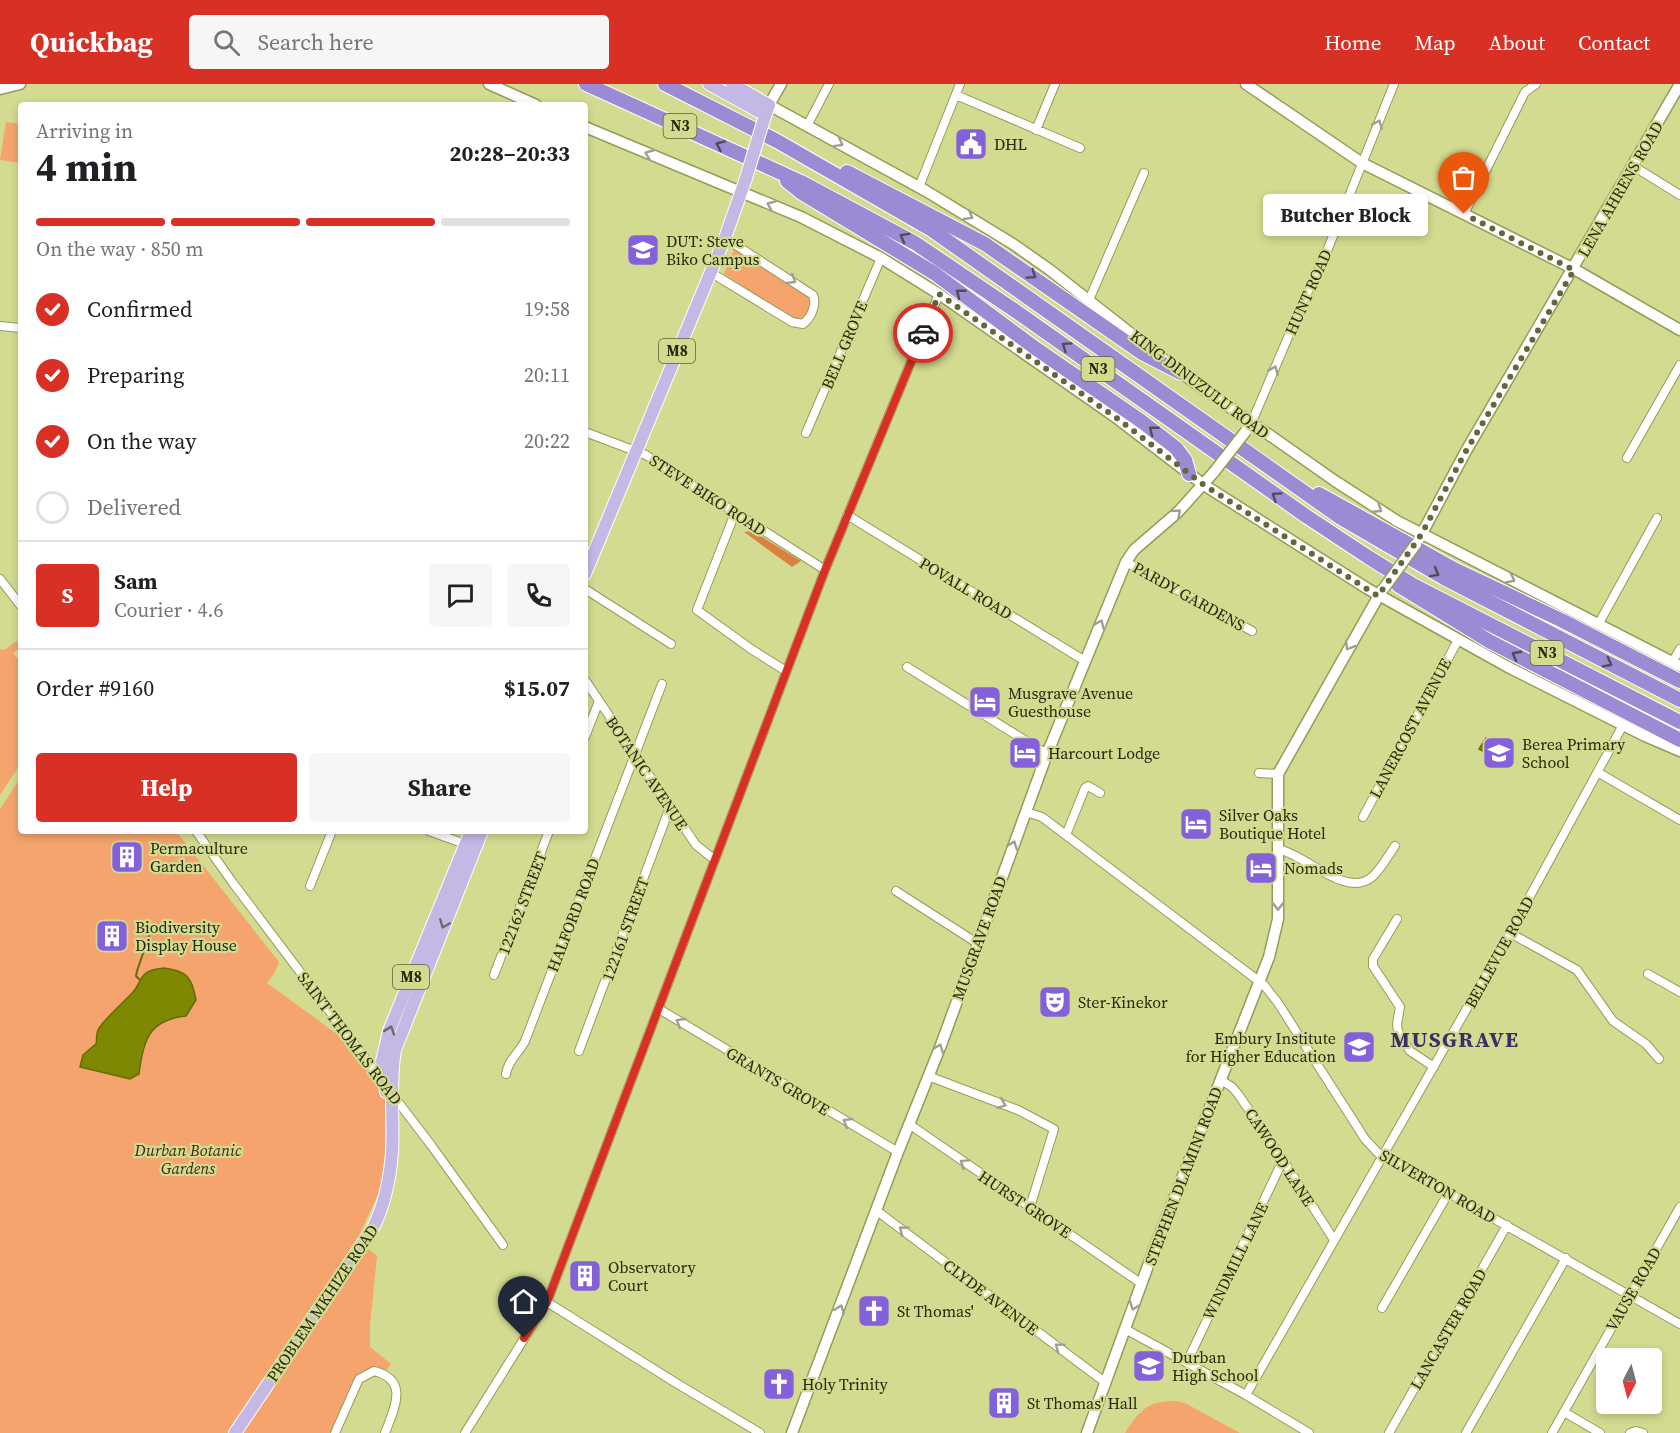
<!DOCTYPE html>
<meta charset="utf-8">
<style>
:root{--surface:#fff;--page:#f6f6f6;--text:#202124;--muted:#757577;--line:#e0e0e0;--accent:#d93025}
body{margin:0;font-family:"Source Serif 4",serif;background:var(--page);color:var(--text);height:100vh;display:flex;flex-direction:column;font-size:22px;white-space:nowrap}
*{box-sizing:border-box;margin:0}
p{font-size:20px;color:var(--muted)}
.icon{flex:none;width:33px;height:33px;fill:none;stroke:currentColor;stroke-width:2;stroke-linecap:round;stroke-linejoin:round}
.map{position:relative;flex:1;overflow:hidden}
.drawer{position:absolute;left:18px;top:18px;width:570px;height:732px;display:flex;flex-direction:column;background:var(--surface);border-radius:6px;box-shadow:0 3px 9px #0003}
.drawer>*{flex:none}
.needle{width:39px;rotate:186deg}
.buttons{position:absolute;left:1596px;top:1264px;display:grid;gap:12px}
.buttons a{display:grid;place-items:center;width:66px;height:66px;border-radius:6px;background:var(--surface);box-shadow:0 3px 9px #0003;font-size:30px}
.pin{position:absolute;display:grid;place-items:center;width:51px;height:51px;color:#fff;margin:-62px -26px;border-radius:50% 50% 50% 0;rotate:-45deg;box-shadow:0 0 6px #0007}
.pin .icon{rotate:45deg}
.courier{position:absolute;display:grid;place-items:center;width:60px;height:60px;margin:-30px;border:4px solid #d93025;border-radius:50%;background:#fff;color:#222;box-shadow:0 2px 8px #0007}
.bubble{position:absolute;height:42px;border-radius:6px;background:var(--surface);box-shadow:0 3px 9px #0003;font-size:20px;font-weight:700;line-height:42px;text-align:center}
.summary em{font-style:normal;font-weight:700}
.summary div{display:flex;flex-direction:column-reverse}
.summary{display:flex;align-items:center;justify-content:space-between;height:102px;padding:0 18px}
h1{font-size:39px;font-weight:700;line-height:45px}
.bar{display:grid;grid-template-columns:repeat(4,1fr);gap:9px 6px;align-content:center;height:72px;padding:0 18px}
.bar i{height:8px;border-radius:4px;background:var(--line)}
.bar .selected{background:var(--accent)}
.bar p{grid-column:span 4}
.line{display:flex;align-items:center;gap:15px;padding:0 18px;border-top:2px solid var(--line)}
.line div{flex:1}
.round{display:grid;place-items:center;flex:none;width:63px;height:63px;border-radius:6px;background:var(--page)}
ol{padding:0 18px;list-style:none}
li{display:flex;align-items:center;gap:18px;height:66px}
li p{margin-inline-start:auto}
li .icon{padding:6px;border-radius:50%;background:var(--accent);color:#fff;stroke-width:4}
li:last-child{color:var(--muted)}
li i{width:33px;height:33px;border:3px solid var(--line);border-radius:50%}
.action{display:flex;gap:12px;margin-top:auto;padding:12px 18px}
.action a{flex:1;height:69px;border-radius:6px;background:var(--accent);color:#fff;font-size:24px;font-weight:700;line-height:69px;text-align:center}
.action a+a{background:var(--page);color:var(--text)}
header{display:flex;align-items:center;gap:36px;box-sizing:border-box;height:84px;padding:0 30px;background:var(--accent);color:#fff}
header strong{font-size:28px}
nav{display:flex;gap:33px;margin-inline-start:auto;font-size:21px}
.search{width:420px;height:54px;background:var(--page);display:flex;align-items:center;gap:15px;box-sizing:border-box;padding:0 21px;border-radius:6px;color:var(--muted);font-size:22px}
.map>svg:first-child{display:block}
.green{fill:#f5a46d}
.forest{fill:#d98141}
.water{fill:#7f8802;stroke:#656c05;stroke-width:1.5}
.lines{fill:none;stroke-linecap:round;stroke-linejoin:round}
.stream{stroke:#656c05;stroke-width:2}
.street-casing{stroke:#959c55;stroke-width:10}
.secondary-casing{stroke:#959c55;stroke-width:13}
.primary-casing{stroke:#fff;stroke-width:14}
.highway-casing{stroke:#fff;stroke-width:16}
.street{stroke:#fff;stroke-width:8}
.secondary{stroke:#fff;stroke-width:10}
.primary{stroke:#c4b9e5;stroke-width:12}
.highway{stroke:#9c8bd4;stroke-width:14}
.secondary-bridge-casing{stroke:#959c55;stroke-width:13;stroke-linecap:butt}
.primary-bridge-casing{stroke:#fff;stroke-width:14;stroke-linecap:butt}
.secondary-bridge{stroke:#fff;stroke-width:10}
.primary-bridge{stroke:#c4b9e5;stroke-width:12}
.oneway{stroke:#9e9f91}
.oneway2{stroke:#504c51}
.oneway3{stroke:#6e6a6d}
.done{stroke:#63683a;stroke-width:6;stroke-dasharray:0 10.8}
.route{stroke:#d93025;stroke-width:8}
.labels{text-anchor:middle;stroke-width:4.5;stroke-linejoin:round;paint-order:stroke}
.shield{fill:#d3db91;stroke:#5b5f33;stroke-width:1.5}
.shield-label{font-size:15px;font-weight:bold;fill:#272a0b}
.poi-label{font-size:16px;fill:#272a0b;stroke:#d3db91;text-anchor:start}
.street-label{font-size:16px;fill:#272a0b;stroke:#d3db91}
.park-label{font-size:16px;font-style:italic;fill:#472409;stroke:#d3db91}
.district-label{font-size:22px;font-weight:bold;letter-spacing:1.5px;fill:#3d2c67;stroke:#d3db91}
</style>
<header>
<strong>Quickbag</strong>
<div class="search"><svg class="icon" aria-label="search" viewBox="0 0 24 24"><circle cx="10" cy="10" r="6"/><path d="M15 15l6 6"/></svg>Search here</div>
<nav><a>Home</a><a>Map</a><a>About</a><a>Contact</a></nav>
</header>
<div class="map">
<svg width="1680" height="1349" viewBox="0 0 1680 1349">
<rect width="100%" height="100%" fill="#d3db91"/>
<path class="green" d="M6 38 21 40 20 79 0 76Z
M734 165 809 212C812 221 809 225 804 233L795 236 724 190Z
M20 555 21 563 13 569 21 580V679L0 711V565L4 566Z
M21 693V747H176L279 878 274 890 267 899 337 950 388 1012 387 1091 357 1156 377 1172 370 1240V1263L391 1280 385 1288H367L333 1349H0V725Z
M1176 1317 1185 1319 1240 1349H1125C1140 1326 1147 1317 1176 1317Z"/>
<path class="forest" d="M752 447 801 477 792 483 744 448Z"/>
<path class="water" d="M1486 654 1514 670 1507 681 1479 665Z
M164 884C187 887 192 893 196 916L186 932C149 936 143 956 139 990L130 995 80 983 83 971 96 960C97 956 96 950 98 946 102 937 126 916 133 908 139 902 139 894 146 889 152 885 158 885 164 884Z"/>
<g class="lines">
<path class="stream" d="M139 895 136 892 137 887 151 846"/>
<g class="street-casing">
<path id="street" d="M956 11 1080 64
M807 42 829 0
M1036 46 1055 0
M1633 82 1680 111
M919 103 960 0
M1464 130 1525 8 1536 0
M710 188 792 238 803 240C811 234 817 221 813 211L725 154
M1089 216 1144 89
M0 242 21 244
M1251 340 1306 211 1323 177 1394 0
M585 348 646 371 825 486
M806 349 881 174
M1627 374 1680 281
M735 429 697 526 751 565 786 587
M847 431 1085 577
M1126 478 1252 547
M0 495 21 522
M585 505 671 560
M1599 539 1657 434
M1673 577 1680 565
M907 583 1047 670
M585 596 696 761 715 776
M585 653 599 617
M1259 689 1278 690
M1599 689 1680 736
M1026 728 1042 733 1264 901 1278 919 1365 1055 1378 1069 1680 1240
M1363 733 1458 556
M196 747 233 799 383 998
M429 747 465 760
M1066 751 1085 704 1088 702 1100 709
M1278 765C1305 770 1346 815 1372 793 1381 785 1388 772 1395 762
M310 802 332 747
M896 807 977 859
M1397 835 1373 875V882L1400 923 1397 940 1398 947 1410 967 1434 983
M1510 849 1577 886 1613 937 1646 960 1659 975
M1648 890 1680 908
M494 891 549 747
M659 925 898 1068
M579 967 670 723
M506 990C508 976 519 969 525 957L662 600
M928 992 1018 1026 1054 1045 1030 1123
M1221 996 1232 1003 1238 1010 1283 1076 1334 1156
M392 1010 431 1061 503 1161
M909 1040 1142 1200
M877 1127 1106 1299
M547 1218 676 1299 760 1349
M1382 1224 1449 1108
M1125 1245 1246 1311 1309 1349
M1187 1278 1283 1076
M1246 1311 1510 849 1623 641
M1564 1328 1600 1349
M335 1349 359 1295 374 1287C410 1296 394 1325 385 1349
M465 1349 547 1218 825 486 939 210
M1389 1349 1507 1141
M1466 1349 1566 1174
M1552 1349 1680 1123
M1630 1349 1636 1347 1643 1349"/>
</g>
<g class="secondary-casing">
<path id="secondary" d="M489 0 536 21
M781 0 769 21 926 107 1013 160 1050 186 1181 289 1335 397 1397 437 1680 582
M1246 0 1362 79 1574 185 1680 246
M0 5 20 0
M585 43 801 133 881 174 939 210 1118 335 1204 401 1368 505 1508 583 1645 652 1680 667
M1419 455 1466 367 1680 0
M792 1349 898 1068 941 961 1047 670 1126 478 1134 466 1178 428 1214 388
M1087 1349 1153 1168 1269 873 1278 835V690L1382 506"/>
</g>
<g class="primary-casing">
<path id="primary" d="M709 0 765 31
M732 0 769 21 764 35
M585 490 725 154 746 94
M386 1008 382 977 389 947 471 747
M235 1349 373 1144C385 1120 390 1095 392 1068 394 1034 389 1000 395 966L482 747"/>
</g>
<g class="highway-casing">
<path id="highway" d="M586 0 801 98 915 159 1017 228 1306 432 1368 473 1413 501 1680 638
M665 0 777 57 932 146 1341 434 1444 494 1680 616
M847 88 985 160 1142 269 1181 289
M787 97 802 109 934 189 1035 264 1141 337 1176 364 1185 376 1189 390
M1319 410 1454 485 1563 537 1680 597
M1398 501 1489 557 1680 656"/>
</g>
<use href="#street" class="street"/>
<use href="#secondary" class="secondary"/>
<use href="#primary" class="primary"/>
<use href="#highway" class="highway"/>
<g class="secondary-bridge-casing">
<path id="secondary-bridge" d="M1214 388 1246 347
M1384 504 1416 460"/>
</g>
<g class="primary-bridge-casing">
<path id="primary-bridge" d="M746 94 764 35"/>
</g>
<use href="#secondary-bridge" class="secondary-bridge"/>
<use href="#primary-bridge" class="primary-bridge"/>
</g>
<defs><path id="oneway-chevron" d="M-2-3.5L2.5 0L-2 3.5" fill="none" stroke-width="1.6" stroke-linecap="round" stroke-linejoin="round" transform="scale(1.5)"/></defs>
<g class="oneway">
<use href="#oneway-chevron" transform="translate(1378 40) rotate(-68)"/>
<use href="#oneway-chevron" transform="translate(839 59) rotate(29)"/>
<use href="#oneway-chevron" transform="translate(649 70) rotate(-158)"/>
<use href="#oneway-chevron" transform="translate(771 121) rotate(-157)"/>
<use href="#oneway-chevron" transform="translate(969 132) rotate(31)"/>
<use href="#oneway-chevron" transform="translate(792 196) rotate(32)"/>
<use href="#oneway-chevron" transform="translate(1274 286) rotate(-67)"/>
<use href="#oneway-chevron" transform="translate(1378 425) rotate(33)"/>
<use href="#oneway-chevron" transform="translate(1177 429) rotate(-42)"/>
<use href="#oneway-chevron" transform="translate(1511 495) rotate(27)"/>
<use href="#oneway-chevron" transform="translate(1100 540) rotate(-67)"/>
<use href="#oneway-chevron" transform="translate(1349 562) rotate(120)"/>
<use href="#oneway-chevron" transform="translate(1013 761) rotate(-70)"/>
<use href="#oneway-chevron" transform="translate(1278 822) rotate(90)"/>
<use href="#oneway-chevron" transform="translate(680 938) rotate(-149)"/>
<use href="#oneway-chevron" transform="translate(939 964) rotate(-69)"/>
<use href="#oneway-chevron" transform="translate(1002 1020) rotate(21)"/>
<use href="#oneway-chevron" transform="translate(847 1038) rotate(-149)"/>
<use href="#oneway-chevron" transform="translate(964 1079) rotate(-145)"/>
<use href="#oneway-chevron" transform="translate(903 1146) rotate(-143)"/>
<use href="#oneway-chevron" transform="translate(1134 1222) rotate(111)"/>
<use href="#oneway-chevron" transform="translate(840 1225) rotate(-69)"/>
<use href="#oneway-chevron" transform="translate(1059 1263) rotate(-143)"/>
</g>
<g class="oneway2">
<use href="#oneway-chevron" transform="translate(720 61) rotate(-156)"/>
<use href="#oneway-chevron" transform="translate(904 153) rotate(-151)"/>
<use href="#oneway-chevron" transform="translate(1032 191) rotate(35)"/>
<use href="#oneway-chevron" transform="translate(960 209) rotate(-142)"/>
<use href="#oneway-chevron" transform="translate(1066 262) rotate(-145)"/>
<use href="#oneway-chevron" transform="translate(1153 346) rotate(-142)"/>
<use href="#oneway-chevron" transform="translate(1276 412) rotate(-145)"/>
<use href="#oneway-chevron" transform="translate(1435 489) rotate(29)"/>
<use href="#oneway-chevron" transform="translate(1516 571) rotate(-152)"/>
<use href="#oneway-chevron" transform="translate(1608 579) rotate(27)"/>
</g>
<g class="oneway3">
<use href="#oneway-chevron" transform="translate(444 840) rotate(112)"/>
<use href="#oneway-chevron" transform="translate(390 946) rotate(-71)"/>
</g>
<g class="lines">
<path class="done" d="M923 249 939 210 1118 335 1204 401 1378 512 1421 451 1466 367 1574 186 1464 130"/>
<path class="route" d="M524 1254 547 1218 825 486 923 249"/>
</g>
<defs>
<g id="civic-square" transform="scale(1.725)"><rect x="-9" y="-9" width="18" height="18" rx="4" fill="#8560db" stroke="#d3db91"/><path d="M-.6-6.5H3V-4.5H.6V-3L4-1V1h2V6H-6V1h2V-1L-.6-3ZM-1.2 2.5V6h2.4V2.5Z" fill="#fff"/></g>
<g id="university-square" transform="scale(1.725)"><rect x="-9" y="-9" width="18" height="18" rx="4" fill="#8560db" stroke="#d3db91"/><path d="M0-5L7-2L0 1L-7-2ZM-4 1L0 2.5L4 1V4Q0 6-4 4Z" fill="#fff"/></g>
<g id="hotel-square" transform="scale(1.725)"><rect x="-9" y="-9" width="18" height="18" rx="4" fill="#8560db" stroke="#d3db91"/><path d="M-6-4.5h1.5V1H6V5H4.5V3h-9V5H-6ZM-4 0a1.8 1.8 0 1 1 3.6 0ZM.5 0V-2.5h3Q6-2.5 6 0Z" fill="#fff"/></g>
<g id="school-square" transform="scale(1.725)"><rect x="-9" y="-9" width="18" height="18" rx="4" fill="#8560db" stroke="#d3db91"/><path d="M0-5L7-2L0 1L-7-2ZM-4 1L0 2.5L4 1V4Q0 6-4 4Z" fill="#fff"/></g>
<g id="building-square" transform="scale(1.725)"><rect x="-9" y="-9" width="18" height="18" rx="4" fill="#8560db" stroke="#d3db91"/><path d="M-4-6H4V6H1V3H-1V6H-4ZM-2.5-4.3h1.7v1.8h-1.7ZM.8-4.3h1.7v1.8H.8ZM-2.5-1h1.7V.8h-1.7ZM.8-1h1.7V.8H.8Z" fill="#fff"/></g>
<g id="theatre-square" transform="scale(1.725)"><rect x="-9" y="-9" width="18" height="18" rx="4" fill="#8560db" stroke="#d3db91"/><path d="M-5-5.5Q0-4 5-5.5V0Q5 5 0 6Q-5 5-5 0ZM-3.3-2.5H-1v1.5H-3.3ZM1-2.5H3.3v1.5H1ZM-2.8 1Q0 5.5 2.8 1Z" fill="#fff"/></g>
<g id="church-square" transform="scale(1.725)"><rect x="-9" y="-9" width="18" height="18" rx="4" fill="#8560db" stroke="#d3db91"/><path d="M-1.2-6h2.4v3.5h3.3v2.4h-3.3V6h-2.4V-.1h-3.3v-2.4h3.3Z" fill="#fff"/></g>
</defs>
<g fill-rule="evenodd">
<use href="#civic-square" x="971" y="60"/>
<use href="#university-square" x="643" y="166"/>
<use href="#hotel-square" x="985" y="618"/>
<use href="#hotel-square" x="1025" y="669"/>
<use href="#school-square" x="1499" y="669"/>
<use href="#hotel-square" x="1196" y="740"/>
<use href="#building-square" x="127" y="773"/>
<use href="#hotel-square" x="1261" y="784"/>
<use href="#building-square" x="112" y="852"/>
<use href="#theatre-square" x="1055" y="918"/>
<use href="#university-square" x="1359" y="963"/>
<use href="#building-square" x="585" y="1192"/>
<use href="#church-square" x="874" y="1227"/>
<use href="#school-square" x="1149" y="1282"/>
<use href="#church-square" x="779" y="1300"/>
<use href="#building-square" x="1004" y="1319"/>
</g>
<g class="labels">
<g class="shield">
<rect x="663.5" y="30" width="33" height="24" rx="4.5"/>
<rect x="659" y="255" width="36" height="24" rx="4.5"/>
<rect x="1081.5" y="273" width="33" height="24" rx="4.5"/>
<rect x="1530.5" y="557" width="33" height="24" rx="4.5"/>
<rect x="393" y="881" width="36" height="24" rx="4.5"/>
</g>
<g class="shield-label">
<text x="680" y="47">N3</text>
<text x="677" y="272">M8</text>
<text x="1098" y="290">N3</text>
<text x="1547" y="574">N3</text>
<text x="411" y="898">M8</text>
</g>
<g class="poi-label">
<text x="994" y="66">DHL</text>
<text x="666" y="163">DUT: Steve<tspan x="666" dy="18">Biko Campus</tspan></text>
<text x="1008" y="615">Musgrave Avenue<tspan x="1008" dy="18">Guesthouse</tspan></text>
<text x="1522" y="666">Berea Primary<tspan x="1522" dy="18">School</tspan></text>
<text x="1048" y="675">Harcourt Lodge</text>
<text x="1219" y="737">Silver Oaks<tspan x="1219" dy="18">Boutique Hotel</tspan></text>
<text x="150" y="770">Permaculture<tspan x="150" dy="18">Garden</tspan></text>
<text x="1284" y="790">Nomads</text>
<text x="135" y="849">Biodiversity<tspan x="135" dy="18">Display House</tspan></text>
<text x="1078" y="924">Ster-Kinekor</text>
<text x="1336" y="960" text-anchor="end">Embury Institute<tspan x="1336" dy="18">for Higher Education</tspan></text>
<text x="608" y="1189">Observatory<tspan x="608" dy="18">Court</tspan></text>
<text x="897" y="1233">St Thomas'</text>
<text x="1172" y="1279">Durban<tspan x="1172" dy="18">High School</tspan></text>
<text x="802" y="1306">Holy Trinity</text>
<text x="1027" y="1325">St Thomas' Hall</text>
</g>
<g class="street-label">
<text transform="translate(1620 105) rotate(-60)" y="6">LENA AHRENS ROAD</text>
<text transform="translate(1308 208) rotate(-66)" y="6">HUNT ROAD</text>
<text transform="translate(844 261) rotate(-67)" y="6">BELL GROVE</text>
<text transform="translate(1200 300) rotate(37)" y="6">KING DINUZULU ROAD</text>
<text transform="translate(708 411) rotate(33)" y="6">STEVE BIKO ROAD</text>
<text transform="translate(966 504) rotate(31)" y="6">POVALL ROAD</text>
<text transform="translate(1189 512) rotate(29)" y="6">PARDY GARDENS</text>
<text transform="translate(1410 644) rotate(-62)" y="6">LANERCOST AVENUE</text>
<text transform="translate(647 689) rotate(56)" y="6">BOTANIC AVENUE</text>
<text transform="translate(522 819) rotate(-69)" y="6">122162 STREET</text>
<text transform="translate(573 831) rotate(-69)" y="6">HALFORD ROAD</text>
<text transform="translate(625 845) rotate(-70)" y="6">122161 STREET</text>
<text transform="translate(979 854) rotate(-70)" y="6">MUSGRAVE ROAD</text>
<text transform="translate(1499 868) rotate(-61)" y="6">BELLEVUE ROAD</text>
<text transform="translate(350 954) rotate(53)" y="6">SAINT THOMAS ROAD</text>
<text transform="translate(778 997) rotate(31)" y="6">GRANTS GROVE</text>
<text transform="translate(1280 1073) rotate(57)" y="6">CAWOOD LANE</text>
<text transform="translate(1183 1092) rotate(-69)" y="6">STEPHEN DLAMINI ROAD</text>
<text transform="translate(1438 1102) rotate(30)" y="6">SILVERTON ROAD</text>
<text transform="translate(1025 1120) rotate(34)" y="6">HURST GROVE</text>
<text transform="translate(1235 1177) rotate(-64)" y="6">WINDMILL LANE</text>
<text transform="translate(1633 1205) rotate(-60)" y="6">VAUSE ROAD</text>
<text transform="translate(991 1213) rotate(37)" y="6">CLYDE AVENUE</text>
<text transform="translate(322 1219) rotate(-56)" y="6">PROBLEM MKHIZE ROAD</text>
<text transform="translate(1448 1245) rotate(-60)" y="6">LANCASTER ROAD</text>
</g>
<g class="park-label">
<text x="188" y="1072">Durban Botanic<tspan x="188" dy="18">Gardens</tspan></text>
</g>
<g class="district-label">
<text x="1455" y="963">MUSGRAVE</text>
</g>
</g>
</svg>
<div class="buttons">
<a><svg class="needle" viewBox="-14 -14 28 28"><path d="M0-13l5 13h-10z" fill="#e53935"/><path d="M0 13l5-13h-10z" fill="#757577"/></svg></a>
</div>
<div class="pin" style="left:1464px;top:130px;background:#ea580c"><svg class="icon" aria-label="bag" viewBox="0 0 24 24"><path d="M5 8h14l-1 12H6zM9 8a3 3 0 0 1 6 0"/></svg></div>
<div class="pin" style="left:524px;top:1254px;background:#1f2937"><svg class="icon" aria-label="home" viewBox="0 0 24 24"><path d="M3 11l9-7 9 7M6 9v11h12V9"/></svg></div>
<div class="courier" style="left:923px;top:249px"><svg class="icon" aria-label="car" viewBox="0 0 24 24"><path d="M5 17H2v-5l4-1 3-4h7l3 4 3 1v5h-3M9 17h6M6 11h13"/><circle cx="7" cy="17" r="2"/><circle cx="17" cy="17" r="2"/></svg></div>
<div class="bubble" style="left:1263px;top:110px;width:165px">Butcher Block</div>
<section class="drawer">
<div class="summary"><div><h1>4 min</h1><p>Arriving in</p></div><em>20:28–20:33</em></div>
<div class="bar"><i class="selected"></i><i class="selected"></i><i class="selected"></i><i></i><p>On the way · 850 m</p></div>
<ol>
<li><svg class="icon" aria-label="check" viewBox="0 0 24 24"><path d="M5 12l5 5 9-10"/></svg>Confirmed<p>19:58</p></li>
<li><svg class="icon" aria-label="check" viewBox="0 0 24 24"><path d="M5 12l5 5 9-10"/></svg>Preparing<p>20:11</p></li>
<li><svg class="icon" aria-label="check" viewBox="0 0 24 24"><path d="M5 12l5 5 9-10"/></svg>On the way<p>20:22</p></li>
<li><i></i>Delivered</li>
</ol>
<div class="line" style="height:108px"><b class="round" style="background:var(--accent);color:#fff">S</b><div><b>Sam</b><p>Courier · 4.6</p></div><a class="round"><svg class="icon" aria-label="chat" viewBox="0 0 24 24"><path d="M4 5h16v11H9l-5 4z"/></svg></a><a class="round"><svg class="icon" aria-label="phone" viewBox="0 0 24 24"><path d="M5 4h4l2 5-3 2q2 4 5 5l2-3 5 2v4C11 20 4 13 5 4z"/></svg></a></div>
<div class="line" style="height:78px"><div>Order #9160</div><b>$15.07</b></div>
<div class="action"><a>Help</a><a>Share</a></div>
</section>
</div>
